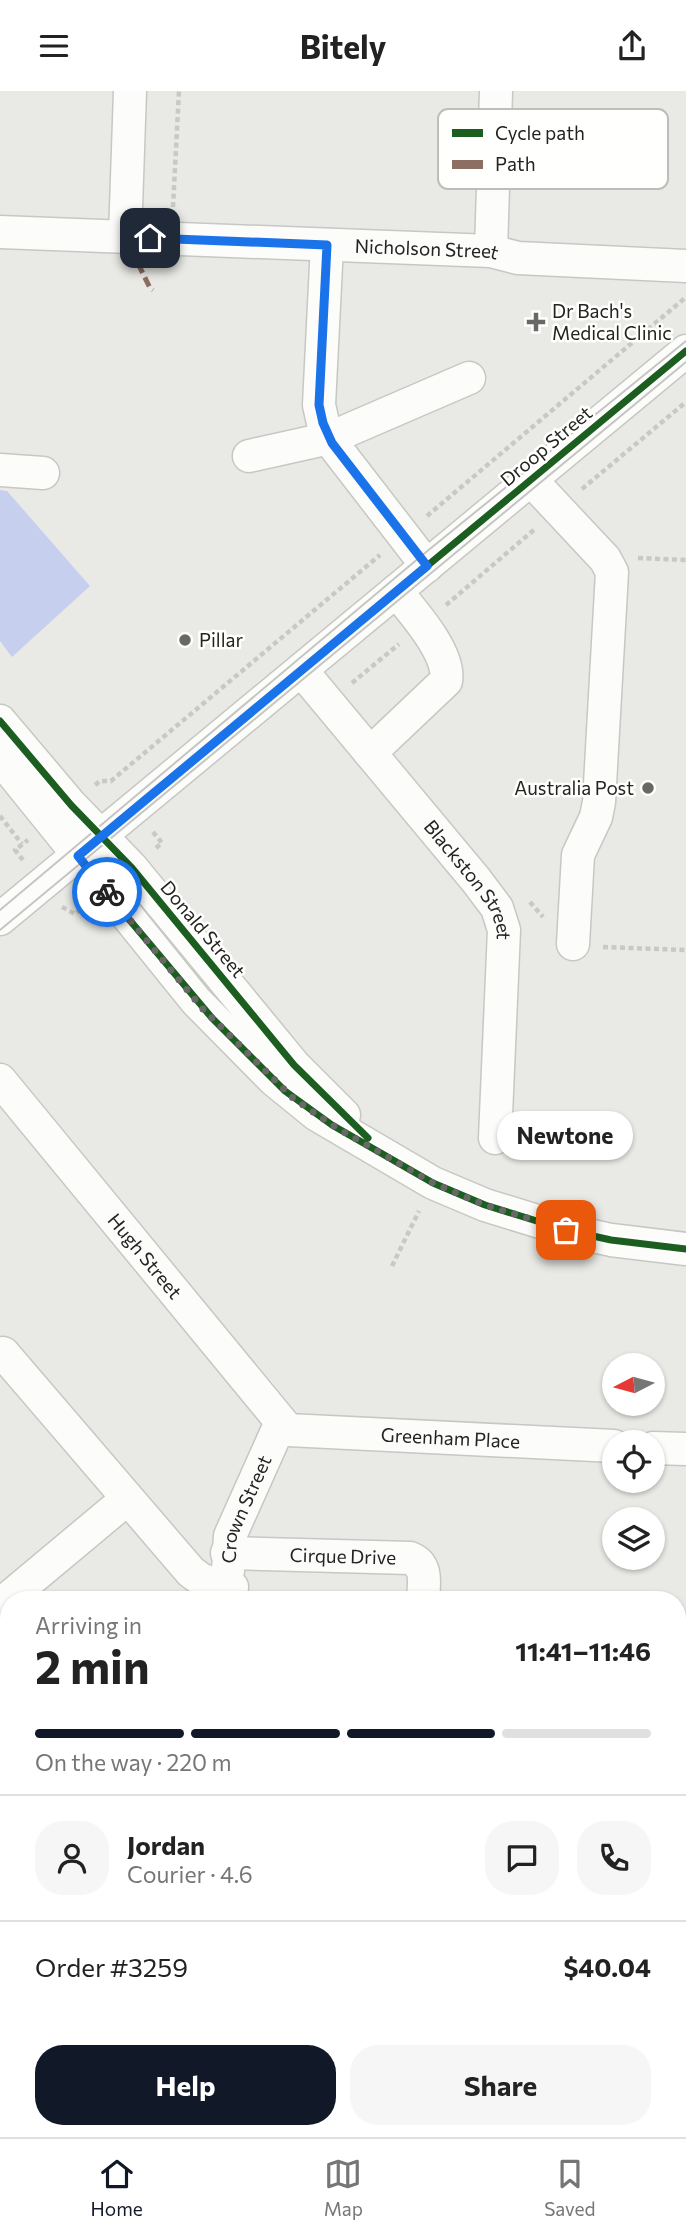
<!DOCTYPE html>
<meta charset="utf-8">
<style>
:root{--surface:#fff;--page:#f6f6f6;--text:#222;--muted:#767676;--line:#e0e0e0;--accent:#111827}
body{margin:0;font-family:Commissioner,sans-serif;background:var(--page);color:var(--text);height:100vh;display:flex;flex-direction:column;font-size:26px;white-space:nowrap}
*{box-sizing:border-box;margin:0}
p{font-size:23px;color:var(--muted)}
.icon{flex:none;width:38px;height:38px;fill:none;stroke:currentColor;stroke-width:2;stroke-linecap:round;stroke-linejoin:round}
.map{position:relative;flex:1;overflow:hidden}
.drawer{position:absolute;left:0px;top:1500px;width:686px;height:548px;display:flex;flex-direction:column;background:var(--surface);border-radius:28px 28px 0 0;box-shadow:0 2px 5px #0004}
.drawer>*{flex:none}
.needle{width:46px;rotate:264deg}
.fabs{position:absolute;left:602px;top:1262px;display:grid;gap:14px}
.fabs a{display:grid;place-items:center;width:63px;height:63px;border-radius:50%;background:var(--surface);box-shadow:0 2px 5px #0004;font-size:35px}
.pin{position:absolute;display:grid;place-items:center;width:60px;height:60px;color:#fff;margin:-30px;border-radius:14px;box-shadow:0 4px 10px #0006}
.courier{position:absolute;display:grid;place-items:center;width:70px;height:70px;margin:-35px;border:5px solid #1a73e8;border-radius:50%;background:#fff;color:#222;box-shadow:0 2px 9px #0007}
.bubble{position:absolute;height:49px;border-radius:24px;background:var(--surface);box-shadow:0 2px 5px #0004;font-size:23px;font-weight:700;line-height:49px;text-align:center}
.overview em{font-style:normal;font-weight:700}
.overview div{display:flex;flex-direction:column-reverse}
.overview{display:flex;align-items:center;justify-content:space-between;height:119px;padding:0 35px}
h1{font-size:46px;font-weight:700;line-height:52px}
.bar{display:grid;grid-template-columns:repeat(4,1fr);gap:10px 7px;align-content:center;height:84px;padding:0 35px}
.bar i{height:9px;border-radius:5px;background:var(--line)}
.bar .active{background:var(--accent)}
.bar p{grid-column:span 4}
.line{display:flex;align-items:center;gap:18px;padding:0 35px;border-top:2px solid var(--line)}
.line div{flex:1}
.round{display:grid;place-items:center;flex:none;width:74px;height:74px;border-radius:28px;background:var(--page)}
.button{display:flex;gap:14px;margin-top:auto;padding:14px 35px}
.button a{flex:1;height:80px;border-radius:28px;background:var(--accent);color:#fff;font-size:28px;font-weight:700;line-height:80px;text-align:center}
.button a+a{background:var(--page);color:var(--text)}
header{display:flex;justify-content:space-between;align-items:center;height:91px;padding:0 35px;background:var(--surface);font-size:32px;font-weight:700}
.tabs{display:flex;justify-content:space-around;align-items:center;height:98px;border-top:2px solid var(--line);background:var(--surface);font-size:19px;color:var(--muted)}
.tabs a{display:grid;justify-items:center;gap:4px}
.tabs .active{color:var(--accent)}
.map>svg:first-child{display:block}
.built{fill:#dadad2}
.green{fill:#c7cfee}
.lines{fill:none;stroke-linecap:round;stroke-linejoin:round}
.minor-casing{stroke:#c7c7c4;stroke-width:35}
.path{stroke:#c8c8c7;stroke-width:4.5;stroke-dasharray:5 3.5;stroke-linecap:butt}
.minor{stroke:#fcfcfb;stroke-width:32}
.tram{stroke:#c5c5c4;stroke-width:2}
.quiet{stroke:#8d6e63;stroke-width:5;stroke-dasharray:10 5;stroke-linecap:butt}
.cycleway-casing{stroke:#fffffe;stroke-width:11}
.cycleway{stroke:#1b5e20;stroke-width:7}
.done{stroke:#686866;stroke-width:7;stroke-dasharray:0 12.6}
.route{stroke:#1a73e8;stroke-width:9}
.poi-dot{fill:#686866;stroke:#fffffe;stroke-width:2.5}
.labels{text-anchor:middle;stroke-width:5;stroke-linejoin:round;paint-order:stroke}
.street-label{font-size:19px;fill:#232321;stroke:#fffffe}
.poi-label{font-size:19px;fill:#232321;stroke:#fffffe;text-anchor:start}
.key{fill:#fffffe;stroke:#bdbdbc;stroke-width:2}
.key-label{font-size:19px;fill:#232321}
</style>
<header><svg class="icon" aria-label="menu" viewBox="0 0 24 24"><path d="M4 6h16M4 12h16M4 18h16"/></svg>Bitely<svg class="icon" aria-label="share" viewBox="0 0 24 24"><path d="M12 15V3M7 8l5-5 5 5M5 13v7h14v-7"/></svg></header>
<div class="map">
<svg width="686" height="2046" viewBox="0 0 686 2046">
<rect width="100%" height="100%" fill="#e9e9e5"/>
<path class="built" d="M677 1921H686V2046H0V2018L9 2011V2039H677Z"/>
<path class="green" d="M0 399 7 400 90 495 12 566 0 550Z
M158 2039H373L375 2046H163Z"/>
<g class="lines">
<g class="minor-casing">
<g id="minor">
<path id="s1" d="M0 141 491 160 518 167 686 175"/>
<path d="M125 146 130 0"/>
<path d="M327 154 319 314 323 332 332 352 427 475"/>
<path d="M491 160 496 0"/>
<path d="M249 365 330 347 469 287"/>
<path d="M0 379 43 382"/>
<path d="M531 389 605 468 612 481 599 711 596 726 578 764 573 853"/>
<path id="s2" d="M301 579 476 789 497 817 504 839 495 1047"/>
<path d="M0 630 71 714 132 777 294 974 344 1024"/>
<path d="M370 662 446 590C451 563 413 521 396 500"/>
<path d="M0 667 196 910 274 989 317 1024 433 1092 485 1114 566 1139 611 1149 686 1158"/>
<path d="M0 828 686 260"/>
<path id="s3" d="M0 989 288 1339 614 1355"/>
<path d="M0 1264 3 1262 191 1481 202 1489 232 1496"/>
<path d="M653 1357 686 1358"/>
<path id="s4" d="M227 1462 410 1467C428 1474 424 1492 423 1508"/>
<path id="s5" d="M228 1480 230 1445 281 1331"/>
<path d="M0 1514 127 1408"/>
<path d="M0 1745 9 1738"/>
<path d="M677 1777 686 1778"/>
<path d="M0 1905 9 1916"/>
<path d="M0 1976 9 1969"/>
</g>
</g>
<path class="path" d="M173 116 179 0
M582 398 686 311
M427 425 685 207
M638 467 686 469
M446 514 535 438
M352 592 399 553
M95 694 100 690H111L380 464
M0 725 22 753
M153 741 162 752 156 757
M23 769 15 759 28 749
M530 811 543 826
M62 816 75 823 81 818
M603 856 686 859
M392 1175 419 1120"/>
<use href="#minor" class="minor"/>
<path class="tram" d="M0 819 420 466 686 250
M0 839 686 271"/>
<path class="quiet" d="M125 146 150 197 153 199"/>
<g class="cycleway-casing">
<path id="cycleway" d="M427 475 686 260
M0 630 71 714 132 777 294 974 368 1047
M117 814 212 927 285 1000 332 1034 433 1092 485 1114 566 1139 611 1149 686 1158"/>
</g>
<use href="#cycleway" class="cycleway"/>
</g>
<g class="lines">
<path class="done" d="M107 801 203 918 293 1007 332 1034 433 1092 485 1114 566 1139"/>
<path class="route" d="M107 801 78 765 427 475 332 352 323 332 319 314 327 154 150 147"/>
</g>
<g class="poi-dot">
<path d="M532.5 220.5h7v7h7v7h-7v7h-7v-7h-7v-7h7z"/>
<circle cx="185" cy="549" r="7"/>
<circle cx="648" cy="697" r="7"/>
</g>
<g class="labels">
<g class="street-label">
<text dy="7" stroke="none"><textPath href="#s1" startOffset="427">Nicholson Street</textPath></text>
<text transform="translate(546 355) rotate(-40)" y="7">Droop Street</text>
<text dy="7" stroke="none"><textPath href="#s2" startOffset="270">Blackston Street</textPath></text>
<text transform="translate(203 838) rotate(50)" y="7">Donald Street</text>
<text dy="7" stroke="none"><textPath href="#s3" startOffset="228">Hugh Street</textPath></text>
<text dy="7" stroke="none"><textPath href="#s3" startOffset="616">Greenham Place</textPath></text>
<text dy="7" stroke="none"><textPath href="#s5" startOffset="65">Crown Street</textPath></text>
<text dy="7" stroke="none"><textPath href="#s4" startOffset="116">Cirque Drive</textPath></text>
</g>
<g class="poi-label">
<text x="552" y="227">Dr Bach's<tspan x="552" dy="22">Medical Clinic</tspan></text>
<text x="199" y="556">Pillar</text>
<text x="634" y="704" text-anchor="end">Australia Post</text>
</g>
</g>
<rect x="438" y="18" width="230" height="80" rx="10" class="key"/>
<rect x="452" y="38" width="31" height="8" fill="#1b5e20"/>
<rect x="452" y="69" width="31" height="9" fill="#8d6e63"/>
<g class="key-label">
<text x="495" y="49">Cycle path</text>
<text x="495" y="80">Path</text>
</g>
</svg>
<div class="fabs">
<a><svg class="needle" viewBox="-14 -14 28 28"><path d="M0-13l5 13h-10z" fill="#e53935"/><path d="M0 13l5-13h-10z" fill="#767676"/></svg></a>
<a><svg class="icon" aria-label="locate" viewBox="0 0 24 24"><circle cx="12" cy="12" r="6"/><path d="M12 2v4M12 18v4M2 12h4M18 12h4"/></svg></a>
<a><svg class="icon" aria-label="layers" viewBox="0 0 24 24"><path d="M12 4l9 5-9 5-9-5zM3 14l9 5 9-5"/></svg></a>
</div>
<div class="pin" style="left:566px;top:1139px;background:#ea580c"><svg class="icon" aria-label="bag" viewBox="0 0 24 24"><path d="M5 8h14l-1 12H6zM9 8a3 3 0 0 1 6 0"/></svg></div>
<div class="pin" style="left:150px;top:147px;background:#1f2937"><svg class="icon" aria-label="home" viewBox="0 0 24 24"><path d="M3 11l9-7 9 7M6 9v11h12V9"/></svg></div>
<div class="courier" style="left:107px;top:801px"><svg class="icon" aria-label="bike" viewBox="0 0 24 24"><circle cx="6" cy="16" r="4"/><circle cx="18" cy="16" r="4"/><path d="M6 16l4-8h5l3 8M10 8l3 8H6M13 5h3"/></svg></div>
<div class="bubble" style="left:497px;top:1020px;width:136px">Newtone</div>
<section class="drawer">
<div class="overview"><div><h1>2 min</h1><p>Arriving in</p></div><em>11:41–11:46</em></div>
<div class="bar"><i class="active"></i><i class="active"></i><i class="active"></i><i></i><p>On the way · 220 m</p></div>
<div class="line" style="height:126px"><a class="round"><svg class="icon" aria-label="person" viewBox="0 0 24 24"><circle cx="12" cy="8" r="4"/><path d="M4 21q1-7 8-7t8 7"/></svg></a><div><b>Jordan</b><p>Courier · 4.6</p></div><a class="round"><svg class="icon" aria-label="chat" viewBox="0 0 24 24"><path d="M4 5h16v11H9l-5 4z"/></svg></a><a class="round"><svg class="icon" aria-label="phone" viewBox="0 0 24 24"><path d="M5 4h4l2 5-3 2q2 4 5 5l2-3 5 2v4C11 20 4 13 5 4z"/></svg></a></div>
<div class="line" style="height:91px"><div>Order #3259</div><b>$40.04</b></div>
<div class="button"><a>Help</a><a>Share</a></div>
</section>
</div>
<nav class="tabs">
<a class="active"><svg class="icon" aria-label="home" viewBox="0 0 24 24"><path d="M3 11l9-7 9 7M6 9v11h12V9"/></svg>Home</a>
<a><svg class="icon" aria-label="map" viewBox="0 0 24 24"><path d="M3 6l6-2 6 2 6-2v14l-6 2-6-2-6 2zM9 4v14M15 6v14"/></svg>Map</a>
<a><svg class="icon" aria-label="saved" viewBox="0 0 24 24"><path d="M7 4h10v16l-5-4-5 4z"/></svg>Saved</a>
</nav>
